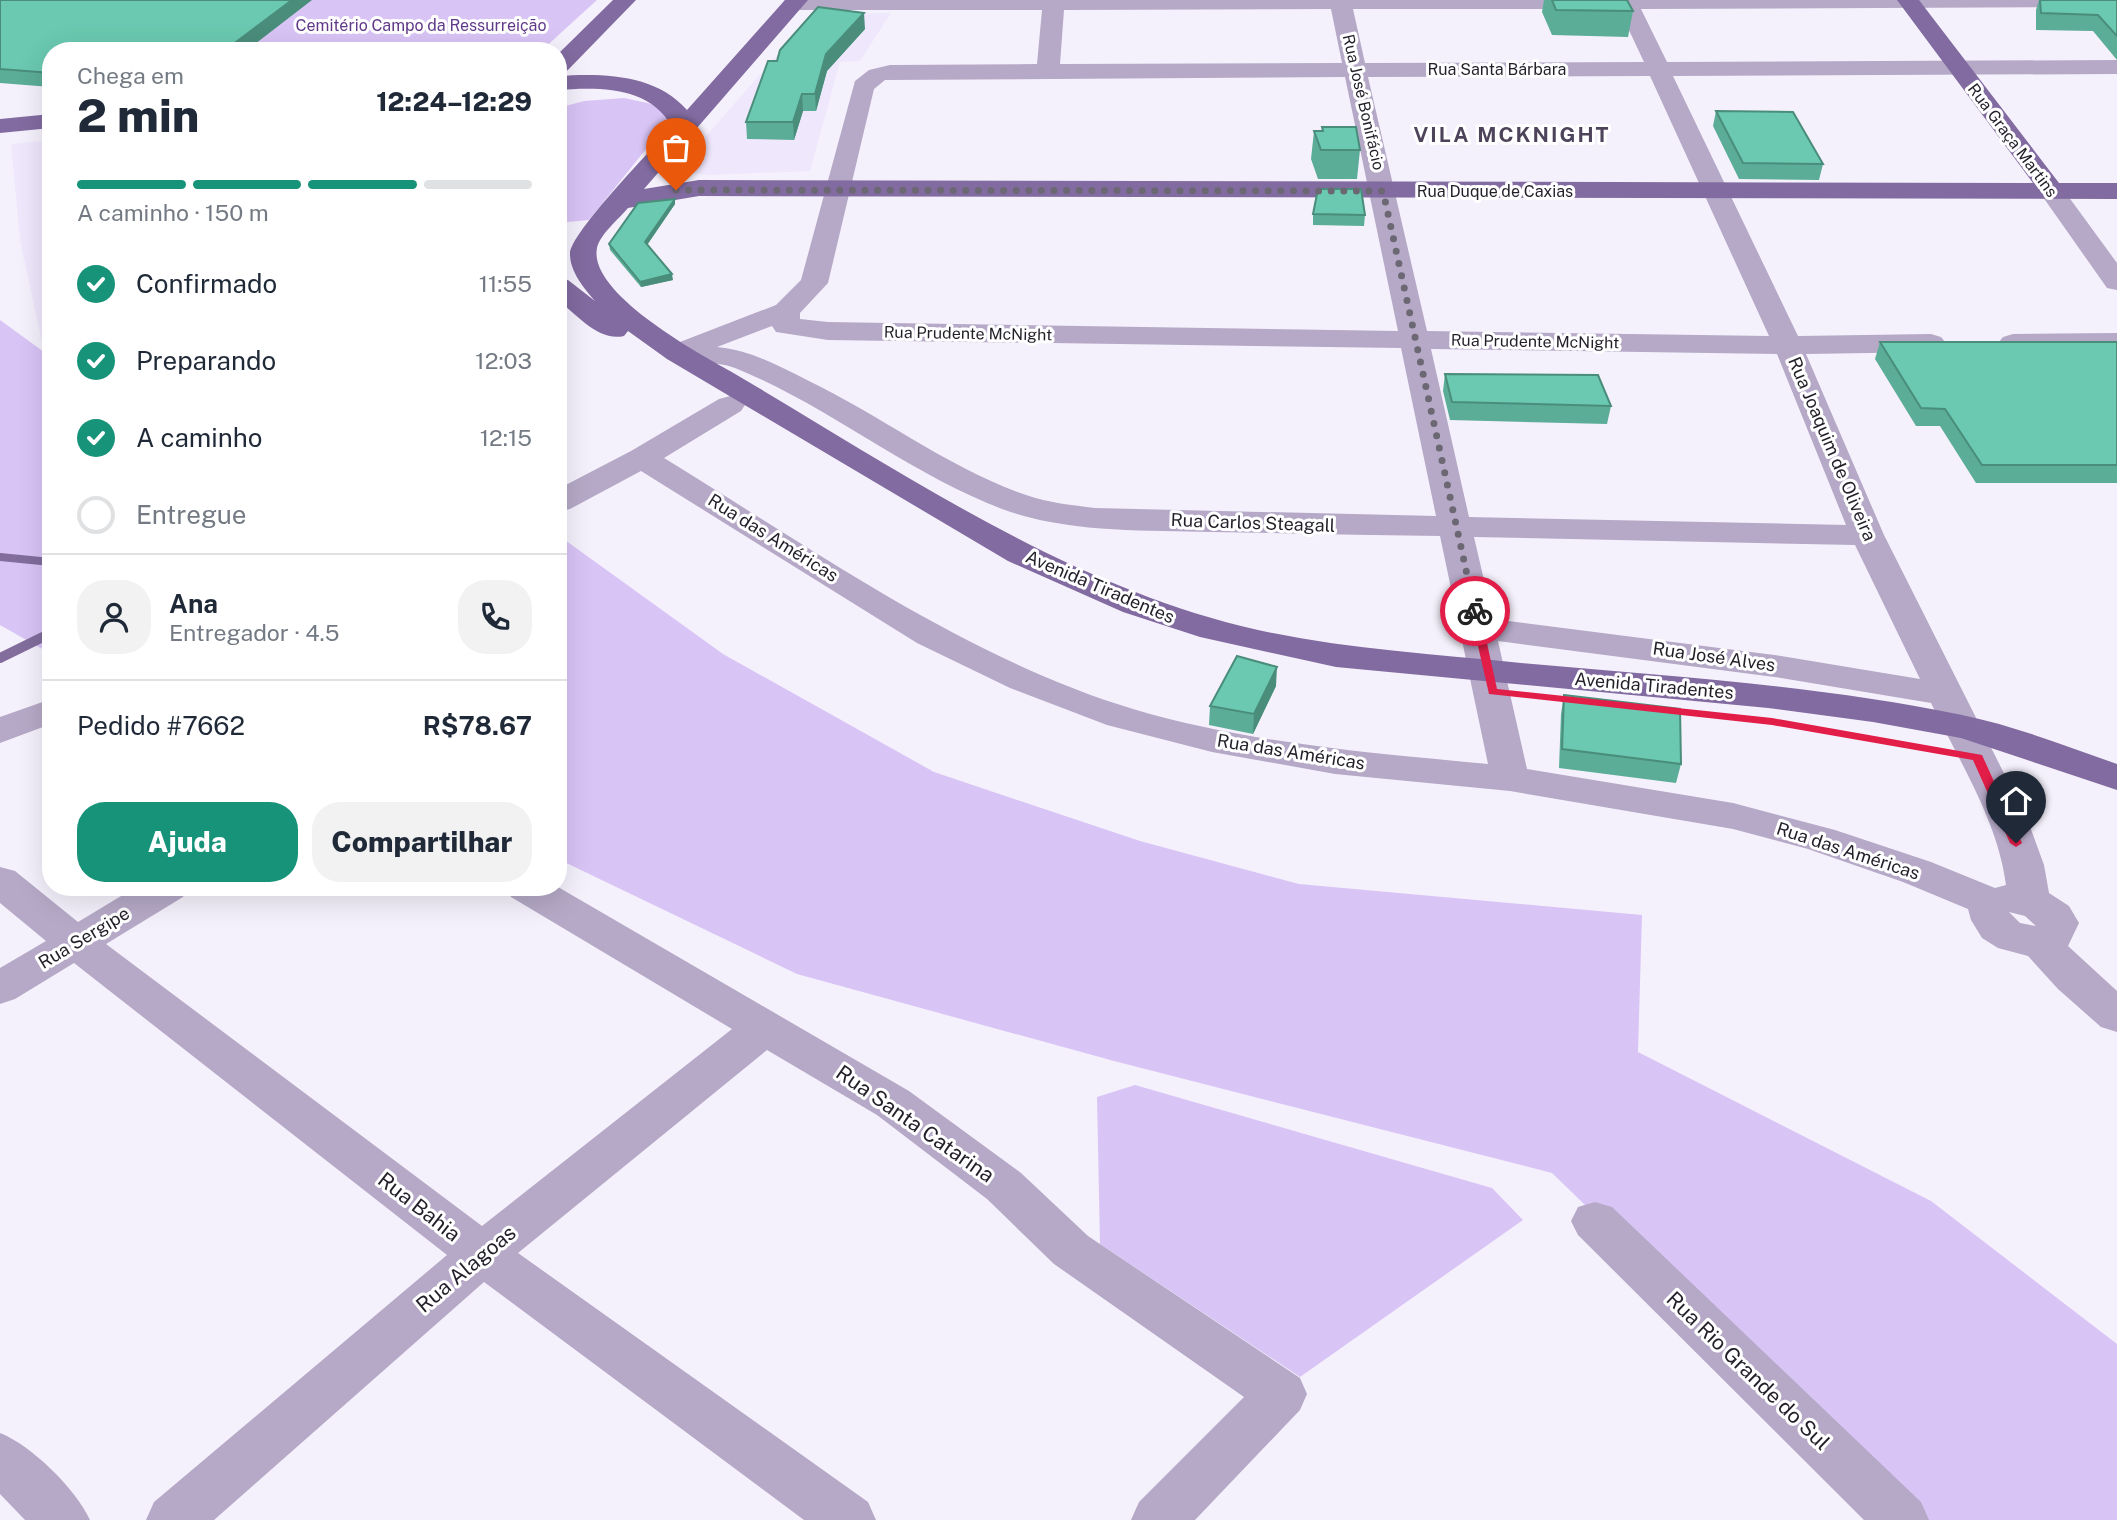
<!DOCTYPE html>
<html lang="pt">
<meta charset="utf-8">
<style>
:root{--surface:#fff;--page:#f2f2f3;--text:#1f2937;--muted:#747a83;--line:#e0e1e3;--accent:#179379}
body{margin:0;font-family:"Public Sans",sans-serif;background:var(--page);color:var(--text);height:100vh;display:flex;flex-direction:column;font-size:26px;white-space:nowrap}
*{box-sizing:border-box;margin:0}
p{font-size:23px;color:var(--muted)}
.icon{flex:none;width:38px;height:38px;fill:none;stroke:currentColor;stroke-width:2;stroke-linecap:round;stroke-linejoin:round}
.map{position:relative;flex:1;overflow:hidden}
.details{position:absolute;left:42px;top:42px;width:525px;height:854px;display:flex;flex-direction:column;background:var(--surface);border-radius:28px;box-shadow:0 7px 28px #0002}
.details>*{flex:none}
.pin{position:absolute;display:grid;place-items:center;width:60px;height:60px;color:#fff;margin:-72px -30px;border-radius:50% 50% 50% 0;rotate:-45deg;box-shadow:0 0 7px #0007}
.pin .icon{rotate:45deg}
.courier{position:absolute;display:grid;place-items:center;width:70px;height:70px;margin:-35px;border:5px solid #e11d48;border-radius:50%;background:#fff;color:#222;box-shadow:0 2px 9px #0007}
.headline em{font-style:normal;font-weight:800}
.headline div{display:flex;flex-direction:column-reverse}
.headline{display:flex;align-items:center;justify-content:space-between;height:119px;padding:0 35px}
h1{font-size:46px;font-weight:800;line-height:52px}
.bar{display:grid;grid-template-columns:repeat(4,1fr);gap:10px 7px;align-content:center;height:84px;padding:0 35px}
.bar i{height:9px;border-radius:5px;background:var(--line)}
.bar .current{background:var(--accent)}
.bar p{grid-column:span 4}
.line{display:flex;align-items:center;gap:18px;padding:0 35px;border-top:2px solid var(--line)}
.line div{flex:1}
.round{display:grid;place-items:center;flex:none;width:74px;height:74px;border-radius:28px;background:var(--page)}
ol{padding:0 35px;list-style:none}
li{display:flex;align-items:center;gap:21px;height:77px}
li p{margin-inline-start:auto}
li .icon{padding:7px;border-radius:50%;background:var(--accent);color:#fff;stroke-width:4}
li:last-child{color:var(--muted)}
li i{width:38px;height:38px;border:4px solid var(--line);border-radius:50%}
.button{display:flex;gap:14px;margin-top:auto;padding:14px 35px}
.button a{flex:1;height:80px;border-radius:28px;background:var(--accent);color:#fff;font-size:28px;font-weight:800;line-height:80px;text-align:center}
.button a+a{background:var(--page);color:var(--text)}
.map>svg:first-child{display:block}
.built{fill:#efe7fc}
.green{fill:#d9c4f6}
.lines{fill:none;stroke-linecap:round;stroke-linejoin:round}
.stream-far1{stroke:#826d9d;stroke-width:8}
.stream{stroke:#826d9d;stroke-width:10}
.minor{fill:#b5a9c7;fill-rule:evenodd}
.major{fill:#826ba0;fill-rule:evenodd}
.wall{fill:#5bad97}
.shaded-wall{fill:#4a8d7b}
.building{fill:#6ac9b0;stroke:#4a8d7b;stroke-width:2}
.route{fill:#e11d48}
.done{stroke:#6c6873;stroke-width:7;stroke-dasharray:0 12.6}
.labels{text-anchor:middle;stroke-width:6;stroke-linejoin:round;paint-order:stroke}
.far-park-label{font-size:16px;fill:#603a89;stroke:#fff}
.far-street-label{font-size:16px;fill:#231f29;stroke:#fff}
.street-label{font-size:18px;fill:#231f29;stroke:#fff}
.far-district-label{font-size:21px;font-weight:bold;letter-spacing:2px;fill:#4d445b;stroke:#fff}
.near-street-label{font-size:21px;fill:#231f29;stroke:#fff}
</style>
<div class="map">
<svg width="2117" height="1520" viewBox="0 0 2117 1520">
<rect width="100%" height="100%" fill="#f5f1fc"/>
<path class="built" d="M891 13 860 61 840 62 810 171 710 175 695 174 685 168 684 161 807 21 826 14Z
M51 140V363L44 352 20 240 11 144Z"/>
<path class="green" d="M311 0H597L541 51H245Z
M624 98 657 105 675 113 589 220 558 223V108L584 101Z
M0 320 44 352 51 363V646L44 650 0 625Z
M558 535 723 654 934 772 1140 841 1299 884 1642 915 1638 1052 1931 1201 2117 1344V1520H1910L1552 1173 1114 1061 797 974 558 859Z
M1135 1085 1492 1188 1523 1220 1300 1377 1100 1244 1097 1097Z"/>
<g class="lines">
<path class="stream-far1" d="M0 557 51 562"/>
<path class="stream" d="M0 658 51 633"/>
<path class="minor" d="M785 0H2117V7L1641 9 1667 62 2117 60V74L1673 76 1798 336 1931 334 1941 337 1946 343 1941 349 1931 352 1806 354 1884 535 2028 821 2044 865 2049 893 2069 906 2079 923 2068 946 2117 991V1032L2101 1027 2058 989 2028 956 1998 948 1982 938 1971 920 1968 909 1903 882 1808 849 1733 829 1510 791 1335 774 1212 752 1107 725 1010 688 917 643 641 471 570 509 558 512V489L631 451 719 399 730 396 741 399 745 405 741 411 664 458C813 549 965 658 1133 709 1248 743 1369 753 1488 764L1440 536C1364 535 1288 533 1212 532 1143 530 1068 533 1002 509 907 473 829 406 735 368 715 360 688 365 667 359L662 353 667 347 776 305 801 280 855 81 869 70 890 65 1037 64 1042 10H793L785 9 782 4ZM1331 9 1342 63 1060 64 1064 10ZM1353 9H1619L1644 62 1365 63ZM1650 76 1769 336 1427 331 1368 77ZM1345 77 1398 331 828 322 800 319V313L828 283 874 89 885 80ZM772 326 776 332 828 340 1401 348 1436 516 1095 508C1072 505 1049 503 1026 495 948 468 882 416 807 380 778 366 751 350 717 347ZM1431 349 1777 354 1846 525 1469 517ZM1474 537 1855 545 1920 679 1781 656 1493 619ZM1498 641 1781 678 1931 703C1959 761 1998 821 2006 885L1995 888 1931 862 1835 830 1733 803 1527 769ZM2009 912 2025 916 2036 926 2020 923Z
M2051 182 2060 185 2117 263V290L2107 288 2038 190 2042 185Z
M2117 333V351L2013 352 2003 349 1998 343 2003 337 2013 334Z
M51 699V724L0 743V717Z
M0 867 15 871 78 922 136 887H189L183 897 106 944 482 1226 732 1029 511 897 505 887H558L909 1091 1021 1173 1088 1236 1300 1378 1307 1394 1300 1410 1195 1520H1131L1139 1502 1244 1397 1054 1264 987 1199 877 1115 767 1050 518 1253 868 1502 876 1520H804L484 1282 214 1520H146L154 1502 447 1255 74 963 15 999 0 1004V968L46 941 0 903Z
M1595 1202 1612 1207 1921 1502 1929 1520H1864L1578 1235 1571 1221 1578 1207Z
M0 1433C31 1445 76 1489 90 1520H25L0 1494Z"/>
<path class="major" d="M613 0H636L566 72 558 74V54Z
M785 0H808L644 189 699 180 2033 183 1897 0H1919L2059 183H2117V199L699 196 628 208C619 219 600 234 597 248 588 293 698 353 730 371 898 469 1066 587 1258 630 1344 649 1433 654 1521 663 1668 676 1817 685 1962 715 2015 726 2066 746 2117 764V790L1961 738 1873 722 1768 708 1336 667 1200 637 1123 612 1008 561 667 359 628 331 624 336C599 342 577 315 558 300V278L568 280 595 301C584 288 570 272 570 254 569 234 655 146 672 127 650 86 599 87 558 90V76C603 73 656 74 687 110Z
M51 114V128L0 133V119Z"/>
</g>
<path class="wall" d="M0 0 51 51V87L0 83Z
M1544 0H1627L1633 11 1628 37 1552 35 1542 12Z
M2039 0H2117V60L2093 31 2036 30V10Z
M865 29 827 71 816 111H803L794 140 747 139 746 122 777 61Z
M1716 111 1823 164 1819 180 1739 179 1713 126Z
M1322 127 1360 150 1357 179H1318L1311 159 1314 131H1322Z
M675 199V204L647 245 673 280 641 287 610 250 609 244Z
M1313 214 1365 215 1364 226 1313 225Z
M1880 342H2117V483H1976L1940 426H1916L1875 359Z
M1445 374 1611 406 1607 424 1450 420 1443 391Z
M1276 686 1253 734 1209 725 1210 706Z
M1564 695 1681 764 1676 783 1559 768 1561 714Z"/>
<path class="shaded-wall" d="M292 0H312L246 51H224Z
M864 13 865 29 827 71 816 111 815 94 826 54Z
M802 94 803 111 794 140 793 122Z
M675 199V204L645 248V242Z
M672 274 673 280 641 287 640 282Z
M1277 667 1276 686 1253 734 1254 714Z"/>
<path class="building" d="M0 0H292L224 51H51V73L0 69Z
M1552 0H1627L1633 11 1556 10Z
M2040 0H2117V36L2098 15 2041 13Z
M818 7 864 13 826 54 815 94H802L793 122H746L768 61H777L780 50Z
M1716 111 1793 112 1823 164 1743 163Z
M1322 127H1356L1360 150H1321L1314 131H1323Z
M1318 189H1361L1365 215 1313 214Z
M675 199 645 242 672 274 640 282 609 244 638 203Z
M1880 342H2117V465H1982L1945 409 1921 408Z
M1445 374 1598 375 1611 406 1452 402Z
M1237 656 1277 667 1254 714 1210 706Z
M1564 695 1680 709 1681 764 1562 749Z"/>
<path class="route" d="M1475 608 1480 611 1497 689 1772 718 1982 755 2022 843 2016 847 2010 843 1973 760 1772 725 1489 694 1470 611Z"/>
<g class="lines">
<path class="done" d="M676 190 1383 191 1475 611"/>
</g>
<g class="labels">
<g class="far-park-label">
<text x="421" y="31">Cemitério Campo da Ressurreição</text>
</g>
<g class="far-street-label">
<text x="1497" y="75">Rua Santa Bárbara</text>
<text transform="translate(1364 102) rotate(77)" y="6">Rua José Bonifácio</text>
<text transform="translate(2013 140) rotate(53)" y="6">Rua Graça Martins</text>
<text x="1495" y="197">Rua Duque de Caxias</text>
<text transform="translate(968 333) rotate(1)" y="6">Rua Prudente McNight</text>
<text transform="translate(1535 341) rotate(1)" y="6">Rua Prudente McNight</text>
</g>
<g class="street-label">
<text transform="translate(1832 449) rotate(67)" y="6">Rua Joaquim de Oliveira</text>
<text transform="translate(1253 523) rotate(2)" y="6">Rua Carlos Steagall</text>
<text transform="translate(773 538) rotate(32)" y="6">Rua das Américas</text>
<text transform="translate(1100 587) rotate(23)" y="6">Avenida Tiradentes</text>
<text transform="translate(1714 657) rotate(8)" y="6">Rua José Alves</text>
<text transform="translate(1654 686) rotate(5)" y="6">Avenida Tiradentes</text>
<text transform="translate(1291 752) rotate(9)" y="6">Rua das Américas</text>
<text transform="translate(1848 851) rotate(18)" y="6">Rua das Américas</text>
<text transform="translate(84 938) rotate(-31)" y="6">Rua Sergipe</text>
</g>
<g class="far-district-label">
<text x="1512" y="142">VILA MCKNIGHT</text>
</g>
<g class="near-street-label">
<text transform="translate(915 1124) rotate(35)" y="7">Rua Santa Catarina</text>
<text transform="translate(419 1207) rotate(38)" y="7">Rua Bahia</text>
<text transform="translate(466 1269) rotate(-40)" y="7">Rua Alagoas</text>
<text transform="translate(1748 1371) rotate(44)" y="7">Rua Rio Grande do Sul</text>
</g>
</g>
</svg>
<div class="pin" style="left:676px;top:190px;background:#ea580c"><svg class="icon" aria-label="bag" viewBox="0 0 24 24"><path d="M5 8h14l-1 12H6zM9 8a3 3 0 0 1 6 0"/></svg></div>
<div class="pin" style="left:2016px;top:843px;background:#1f2937"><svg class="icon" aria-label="home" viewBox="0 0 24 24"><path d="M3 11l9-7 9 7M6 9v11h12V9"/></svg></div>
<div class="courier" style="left:1475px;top:611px"><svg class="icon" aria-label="bike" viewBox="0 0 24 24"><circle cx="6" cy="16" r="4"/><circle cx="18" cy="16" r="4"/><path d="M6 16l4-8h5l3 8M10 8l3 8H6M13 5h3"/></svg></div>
<section class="details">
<div class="headline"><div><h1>2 min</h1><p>Chega em</p></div><em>12:24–12:29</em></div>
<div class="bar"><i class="current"></i><i class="current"></i><i class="current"></i><i></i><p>A caminho · 150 m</p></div>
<ol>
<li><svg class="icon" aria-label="check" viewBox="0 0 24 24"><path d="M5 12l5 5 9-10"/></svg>Confirmado<p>11:55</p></li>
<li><svg class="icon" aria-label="check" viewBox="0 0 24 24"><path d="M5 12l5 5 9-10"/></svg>Preparando<p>12:03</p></li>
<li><svg class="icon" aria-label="check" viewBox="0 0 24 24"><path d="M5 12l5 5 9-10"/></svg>A caminho<p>12:15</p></li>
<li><i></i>Entregue</li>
</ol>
<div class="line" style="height:126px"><a class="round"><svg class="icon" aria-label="person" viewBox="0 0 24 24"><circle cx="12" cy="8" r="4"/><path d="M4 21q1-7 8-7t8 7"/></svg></a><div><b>Ana</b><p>Entregador · 4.5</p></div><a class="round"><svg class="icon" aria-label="phone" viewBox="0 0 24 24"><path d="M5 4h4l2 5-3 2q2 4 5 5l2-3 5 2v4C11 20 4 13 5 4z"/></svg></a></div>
<div class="line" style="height:91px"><div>Pedido #7662</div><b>R$78.67</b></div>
<div class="button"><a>Ajuda</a><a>Compartilhar</a></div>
</section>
</div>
